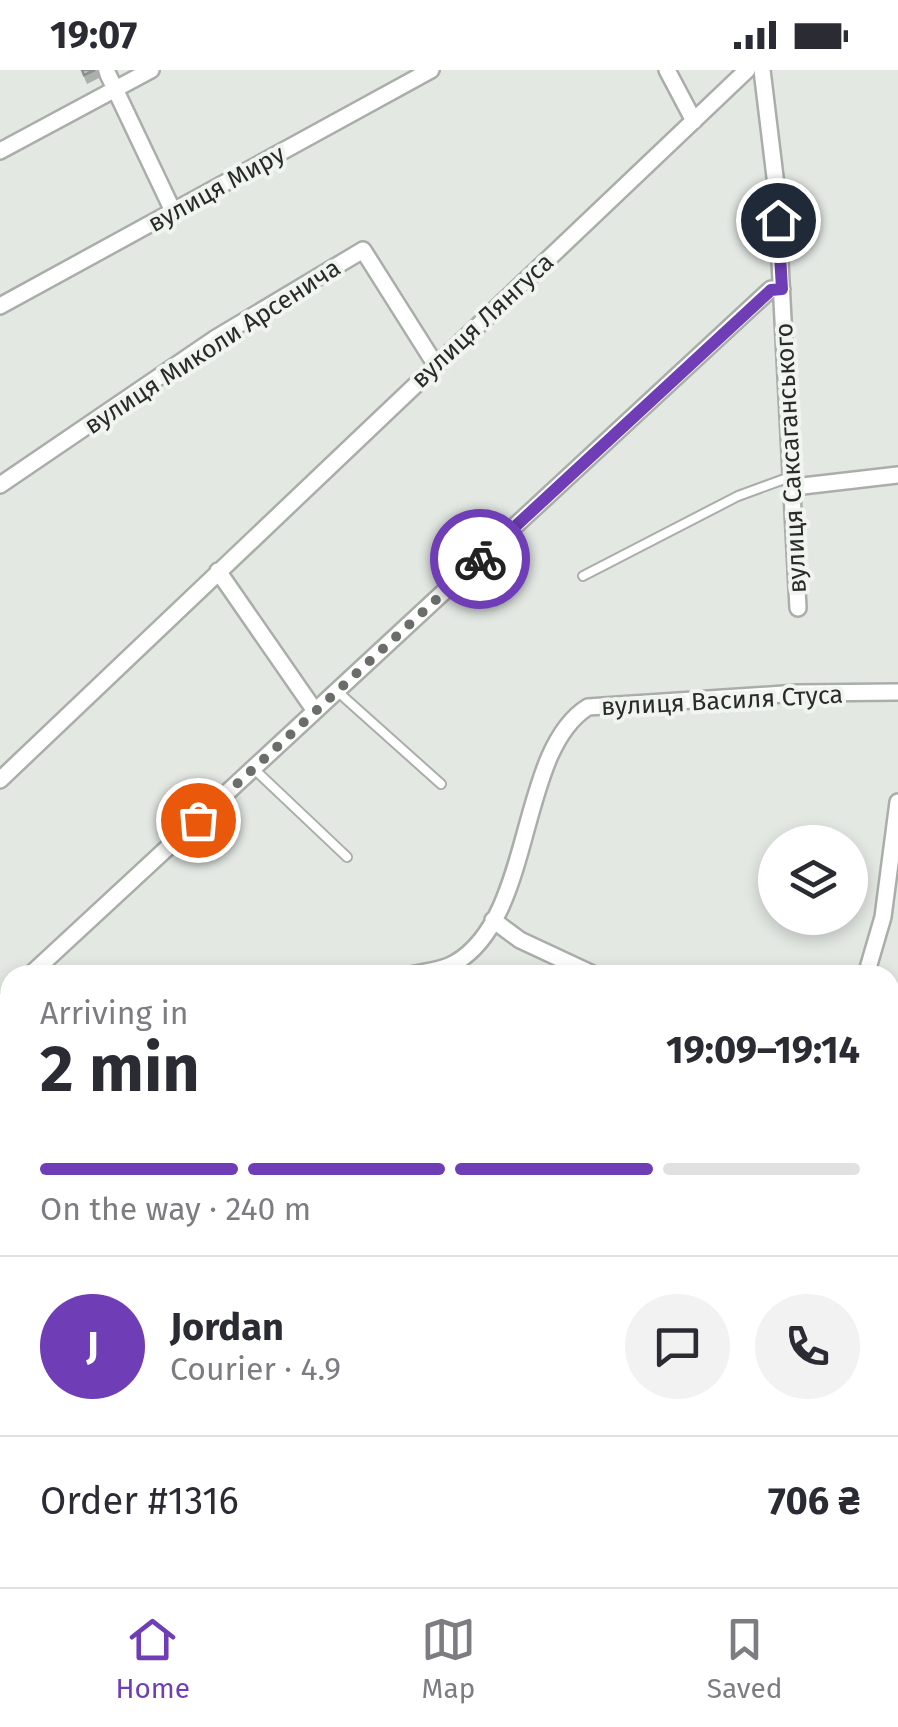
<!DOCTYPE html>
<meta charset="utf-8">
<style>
:root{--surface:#fff;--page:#f2f2f3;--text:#2b2b33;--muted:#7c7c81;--line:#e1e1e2;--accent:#6f3eb6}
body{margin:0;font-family:"Fira Sans",sans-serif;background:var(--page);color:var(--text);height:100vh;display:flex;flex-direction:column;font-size:38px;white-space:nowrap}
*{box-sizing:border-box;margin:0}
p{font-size:32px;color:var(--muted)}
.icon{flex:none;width:55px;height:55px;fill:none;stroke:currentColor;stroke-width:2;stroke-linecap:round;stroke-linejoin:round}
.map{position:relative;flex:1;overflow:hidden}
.details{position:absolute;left:0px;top:895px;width:900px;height:622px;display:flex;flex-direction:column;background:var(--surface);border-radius:30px 30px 0 0;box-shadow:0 5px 15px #0003}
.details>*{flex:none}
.tools{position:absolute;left:758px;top:755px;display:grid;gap:20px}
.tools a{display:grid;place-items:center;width:110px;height:110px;border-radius:50%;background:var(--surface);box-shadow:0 5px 15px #0003;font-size:50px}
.pin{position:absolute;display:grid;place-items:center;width:85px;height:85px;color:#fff;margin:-42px;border:5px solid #fff;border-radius:50%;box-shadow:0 2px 10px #0007}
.courier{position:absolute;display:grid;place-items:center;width:100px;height:100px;margin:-50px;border:8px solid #6f3eb6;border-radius:50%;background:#fff;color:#222;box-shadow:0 2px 12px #0007}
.summary em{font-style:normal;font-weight:700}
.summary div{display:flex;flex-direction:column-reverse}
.summary{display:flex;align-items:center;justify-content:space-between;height:170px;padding:0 40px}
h1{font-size:65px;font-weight:700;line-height:75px}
.bar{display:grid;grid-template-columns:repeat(4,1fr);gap:15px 10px;align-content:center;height:120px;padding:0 40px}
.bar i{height:12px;border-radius:8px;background:var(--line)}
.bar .current{background:var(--accent)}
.bar p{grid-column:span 4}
.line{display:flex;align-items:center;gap:25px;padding:0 40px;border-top:2px solid var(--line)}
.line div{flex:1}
.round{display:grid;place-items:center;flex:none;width:105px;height:105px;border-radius:52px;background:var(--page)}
.status{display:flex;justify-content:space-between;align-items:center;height:70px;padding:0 50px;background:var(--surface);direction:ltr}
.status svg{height:28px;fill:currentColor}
.menu{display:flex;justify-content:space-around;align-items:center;height:140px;border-top:2px solid var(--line);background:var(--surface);font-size:28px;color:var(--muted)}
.menu a{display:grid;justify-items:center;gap:5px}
.menu .current{color:var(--accent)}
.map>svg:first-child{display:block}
.green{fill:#d7d0e8}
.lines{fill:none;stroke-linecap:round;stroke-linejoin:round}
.river{stroke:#b0a7c7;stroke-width:25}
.service-casing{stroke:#a9aea9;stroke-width:12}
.minor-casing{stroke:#a9aea9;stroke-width:20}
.path{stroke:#a5a9a5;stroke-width:2.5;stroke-dasharray:8 5;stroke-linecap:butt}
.service{stroke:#fff;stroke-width:8}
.minor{stroke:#fff;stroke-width:15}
.wall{fill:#acb0ac}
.building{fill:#c8cdc8;stroke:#8c908c;stroke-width:2.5}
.done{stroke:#6a6d6a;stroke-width:10;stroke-dasharray:0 18}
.route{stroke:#6f3eb6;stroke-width:12}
.labels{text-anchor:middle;stroke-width:8;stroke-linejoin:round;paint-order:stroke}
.street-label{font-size:25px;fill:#292b29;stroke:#f0f5f0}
</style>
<div class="status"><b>19:07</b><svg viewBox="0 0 49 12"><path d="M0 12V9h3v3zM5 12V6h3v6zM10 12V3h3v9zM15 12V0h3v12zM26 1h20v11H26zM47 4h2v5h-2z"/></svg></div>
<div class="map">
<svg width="898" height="1517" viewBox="0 0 898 1517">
<rect width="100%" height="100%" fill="#e3e8e3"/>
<path class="green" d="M482 1508H685L691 1517H477Z"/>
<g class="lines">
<path class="river" d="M890 1489 898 1485
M748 1508 760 1517
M465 1517 471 1508
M792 1517 849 1508"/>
<g class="service-casing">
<path id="service" d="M583 506 738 426 790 407
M337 621 441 714
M253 698 347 787"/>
</g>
<g class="minor-casing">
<path id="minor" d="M106 0 173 141
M667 0 694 51
M762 0 776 115 798 538
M0 81 151 0
M0 236 431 0
M0 415 216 268 363 180 435 294
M794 417 898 405
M218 501 315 641
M0 710 747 0
M493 850 520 870 595 905
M30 905 771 219H782
M410 905C424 902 442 901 455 893 535 847 517 681 588 637L798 623 898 622
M866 905 883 847 898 732
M7 956 10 924
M890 995 898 1020
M0 1119 10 1118
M890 1185 898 1182
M0 1361 10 1356
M0 1436 10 1457
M33 1508 38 1517"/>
</g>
<path class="path" d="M347 1517 349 1508
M772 1517 775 1508"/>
<use href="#service" class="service"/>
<use href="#minor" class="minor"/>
</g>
<path class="wall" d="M81 0H99L101 7 87 14Z"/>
<path class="building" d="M82 0H95L84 5Z"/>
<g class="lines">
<path class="done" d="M198 750 480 489"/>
<path class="route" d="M480 489 771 220 782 219 778 150"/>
</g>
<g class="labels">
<g class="street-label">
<text transform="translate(216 118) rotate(-29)" y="9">вулиця Миру</text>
<text transform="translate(482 250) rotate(-43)" y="9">вулиця Лянгуса</text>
<text transform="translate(212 276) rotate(-33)" y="9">вулиця Миколи Арсенича</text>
<text transform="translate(790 388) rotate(-93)" y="9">вулиця Саксаганського</text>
<text transform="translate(722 630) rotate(-3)" y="9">вулиця Василя Стуса</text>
</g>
</g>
</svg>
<div class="tools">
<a><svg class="icon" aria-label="layers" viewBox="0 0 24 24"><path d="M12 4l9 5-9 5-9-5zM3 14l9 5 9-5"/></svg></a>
</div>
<div class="pin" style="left:198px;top:750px;background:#ea580c"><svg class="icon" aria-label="bag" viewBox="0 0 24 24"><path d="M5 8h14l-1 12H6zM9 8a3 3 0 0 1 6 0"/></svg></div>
<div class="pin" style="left:778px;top:150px;background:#1f2937"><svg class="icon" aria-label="home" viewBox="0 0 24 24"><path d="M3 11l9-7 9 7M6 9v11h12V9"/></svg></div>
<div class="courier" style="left:480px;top:489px"><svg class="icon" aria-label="bike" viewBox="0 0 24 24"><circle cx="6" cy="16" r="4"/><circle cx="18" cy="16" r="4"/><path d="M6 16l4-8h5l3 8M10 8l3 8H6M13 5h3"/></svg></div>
<section class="details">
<div class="summary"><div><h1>2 min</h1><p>Arriving in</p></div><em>19:09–19:14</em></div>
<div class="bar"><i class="current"></i><i class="current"></i><i class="current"></i><i></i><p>On the way · 240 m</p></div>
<div class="line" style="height:180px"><b class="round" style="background:var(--accent);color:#fff">J</b><div><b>Jordan</b><p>Courier · 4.9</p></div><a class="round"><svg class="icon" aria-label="chat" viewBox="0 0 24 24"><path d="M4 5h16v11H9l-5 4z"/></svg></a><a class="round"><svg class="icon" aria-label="phone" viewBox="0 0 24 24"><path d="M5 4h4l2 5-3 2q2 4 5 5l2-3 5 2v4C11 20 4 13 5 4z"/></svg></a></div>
<div class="line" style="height:130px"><div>Order #1316</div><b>706 ₴</b></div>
</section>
</div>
<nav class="menu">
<a class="current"><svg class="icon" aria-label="home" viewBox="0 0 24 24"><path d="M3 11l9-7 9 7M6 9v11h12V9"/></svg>Home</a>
<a><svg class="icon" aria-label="map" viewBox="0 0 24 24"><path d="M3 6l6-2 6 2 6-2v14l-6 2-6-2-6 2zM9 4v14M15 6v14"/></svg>Map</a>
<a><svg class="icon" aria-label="saved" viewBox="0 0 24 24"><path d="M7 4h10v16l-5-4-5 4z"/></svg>Saved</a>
</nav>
